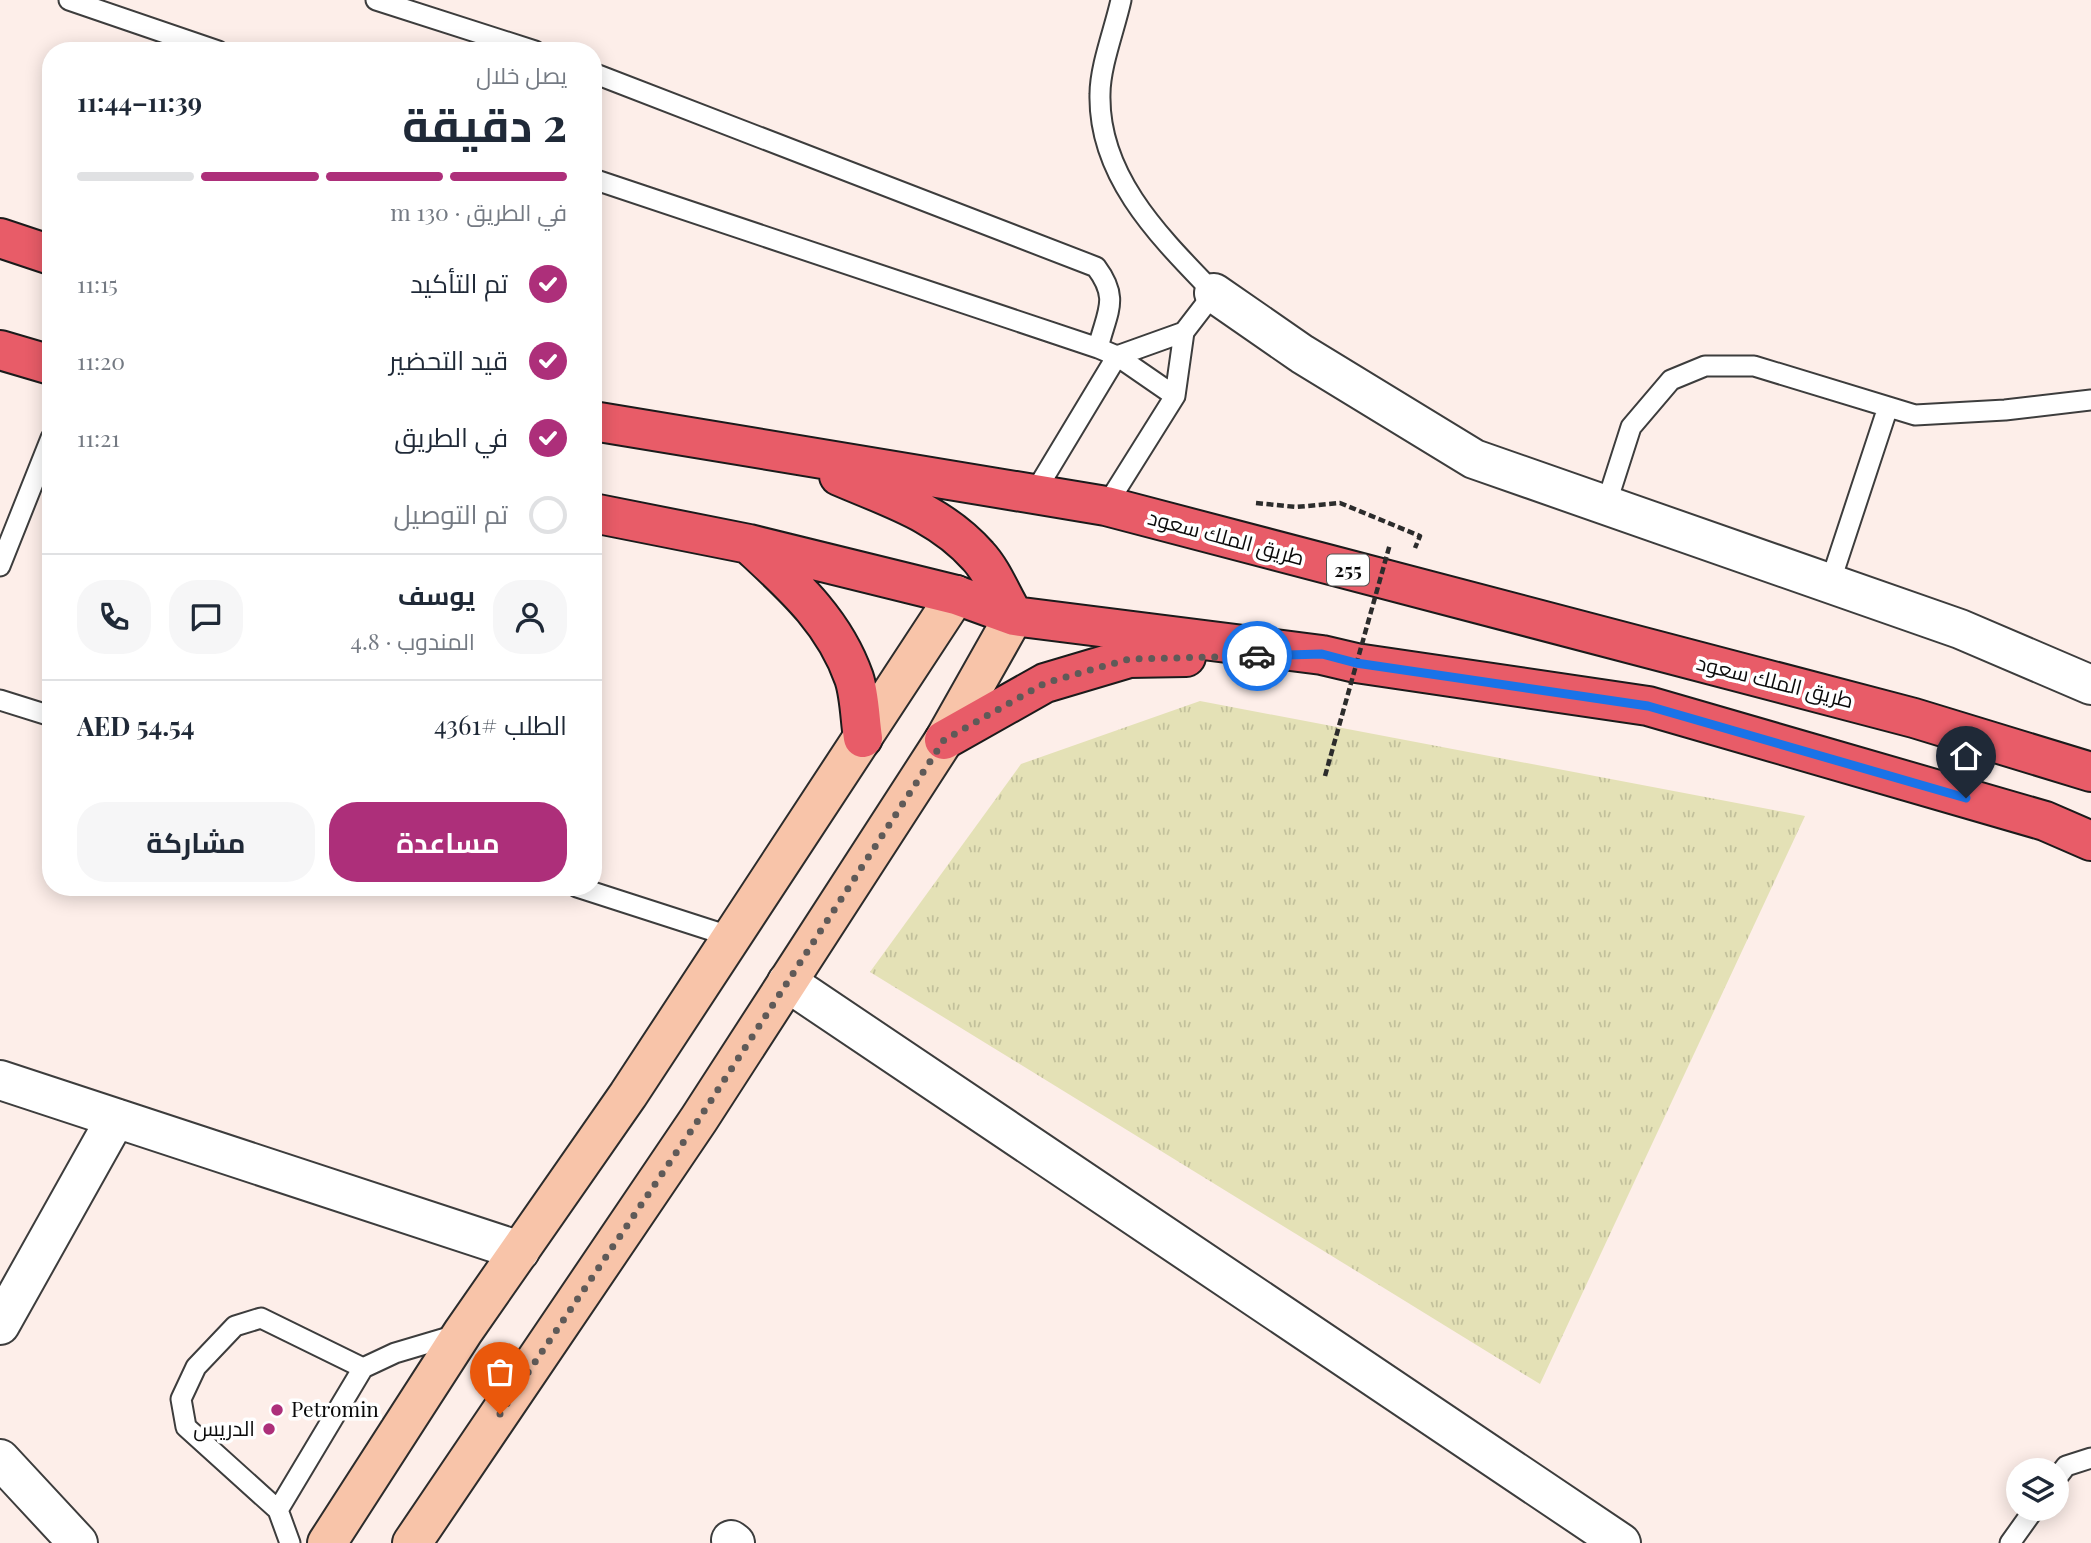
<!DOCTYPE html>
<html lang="ar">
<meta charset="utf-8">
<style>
:root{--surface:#fff;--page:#f6f6f7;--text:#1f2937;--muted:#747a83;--line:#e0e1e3;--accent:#ad2f7a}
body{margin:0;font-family:"Playfair Display",Cairo,serif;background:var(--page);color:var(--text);direction:rtl;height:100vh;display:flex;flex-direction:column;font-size:26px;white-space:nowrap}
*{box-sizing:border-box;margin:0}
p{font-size:23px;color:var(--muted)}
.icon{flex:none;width:38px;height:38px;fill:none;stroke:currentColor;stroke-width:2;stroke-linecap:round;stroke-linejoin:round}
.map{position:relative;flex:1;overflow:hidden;direction:ltr}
.details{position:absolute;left:42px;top:42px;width:560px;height:854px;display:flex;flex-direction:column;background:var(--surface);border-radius:28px;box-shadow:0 4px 18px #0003;direction:rtl}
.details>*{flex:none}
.tools{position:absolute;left:2006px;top:1458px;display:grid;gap:14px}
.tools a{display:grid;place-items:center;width:63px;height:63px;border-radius:50%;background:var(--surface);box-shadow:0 4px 18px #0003;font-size:35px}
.pin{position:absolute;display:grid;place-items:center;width:60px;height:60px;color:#fff;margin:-72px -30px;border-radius:50% 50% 50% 0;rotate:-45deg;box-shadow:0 0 7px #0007}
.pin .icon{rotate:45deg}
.courier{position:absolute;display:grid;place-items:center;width:70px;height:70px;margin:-35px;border:5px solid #1a73e8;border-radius:50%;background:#fff;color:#222;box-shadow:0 2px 9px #0007}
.overview em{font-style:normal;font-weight:700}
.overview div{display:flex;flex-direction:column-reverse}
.overview{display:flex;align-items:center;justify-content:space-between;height:119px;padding:0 35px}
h1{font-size:46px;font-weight:700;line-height:52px}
.bar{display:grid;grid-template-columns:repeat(4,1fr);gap:10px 7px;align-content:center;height:84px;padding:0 35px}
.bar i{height:9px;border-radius:5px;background:var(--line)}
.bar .current{background:var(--accent)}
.bar p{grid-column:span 4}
.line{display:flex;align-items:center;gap:18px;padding:0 35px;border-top:2px solid var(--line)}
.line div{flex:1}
.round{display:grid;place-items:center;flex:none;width:74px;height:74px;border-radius:28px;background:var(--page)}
ol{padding:0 35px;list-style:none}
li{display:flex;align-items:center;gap:21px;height:77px}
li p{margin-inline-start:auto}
li .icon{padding:7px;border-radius:50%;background:var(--accent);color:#fff;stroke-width:4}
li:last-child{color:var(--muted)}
li i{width:38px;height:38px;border:4px solid var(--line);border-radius:50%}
.button{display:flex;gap:14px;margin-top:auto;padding:14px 35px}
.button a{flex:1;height:80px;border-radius:28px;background:var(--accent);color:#fff;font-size:28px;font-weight:700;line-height:80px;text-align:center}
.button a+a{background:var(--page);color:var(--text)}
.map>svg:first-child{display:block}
.grass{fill:url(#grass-tufts)}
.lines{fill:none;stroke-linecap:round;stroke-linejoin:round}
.lane-casing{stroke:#3d3d3d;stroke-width:23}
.street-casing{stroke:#3d3d3d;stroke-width:42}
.secondary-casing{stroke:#2c2c2c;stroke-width:42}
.highway-casing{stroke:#1b1b1b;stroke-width:42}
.path{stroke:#2c2c2c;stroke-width:4.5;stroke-dasharray:7 3.5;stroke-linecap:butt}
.lane{stroke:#fff;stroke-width:19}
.street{stroke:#fff;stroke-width:38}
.secondary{stroke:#f8c4a9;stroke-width:38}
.highway{stroke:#e85c68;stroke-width:38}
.path-bridge{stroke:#2c2c2c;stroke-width:4.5;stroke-dasharray:7 3.5;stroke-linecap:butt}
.done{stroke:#5f5a58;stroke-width:7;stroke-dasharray:0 12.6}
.route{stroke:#1a73e8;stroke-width:9}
.poi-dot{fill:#ad2f7a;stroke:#fff;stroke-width:2.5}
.labels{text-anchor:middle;stroke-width:7;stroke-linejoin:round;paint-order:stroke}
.shield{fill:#fff;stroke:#545454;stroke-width:2}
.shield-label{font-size:19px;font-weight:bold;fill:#0a0a0a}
.street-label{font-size:21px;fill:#0a0a0a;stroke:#fff}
.poi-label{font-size:21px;fill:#0a0a0a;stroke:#fff;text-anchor:start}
</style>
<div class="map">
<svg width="2091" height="1543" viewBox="0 0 2091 1543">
<defs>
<pattern id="grass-tufts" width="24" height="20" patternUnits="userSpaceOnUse" patternTransform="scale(1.75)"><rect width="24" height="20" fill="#e4e1b6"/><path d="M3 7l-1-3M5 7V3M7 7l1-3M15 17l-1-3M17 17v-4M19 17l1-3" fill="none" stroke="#c2c09b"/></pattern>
</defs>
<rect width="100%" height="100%" fill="#fdeee9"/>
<path class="grass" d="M1200 701 1805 816 1540 1384 870 972 1021 764Z"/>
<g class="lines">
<g class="lane-casing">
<path id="lane" d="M69 0 218 51
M376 0 535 51
M593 73 1096 267C1120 299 1107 311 1098 348
M593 179 1098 348 1117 356 1175 396
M1035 492 1117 356 1184 332
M1606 505 1631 427 1671 380 1705 366H1754L1915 415 2005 410 2091 400
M1106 506 1175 396 1184 332 1214 293C1161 238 1098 177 1100 94 1100 66 1115 28 1121 0
M0 566 51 438
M1830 583 1888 407
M0 700 51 716
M577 887 732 937
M2056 1479 2066 1466 2091 1458
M278 1510 186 1427 181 1399 196 1367 235 1326 261 1318 363 1368
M290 1543 278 1510 363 1368 395 1353 459 1334
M2010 1543 2035 1508"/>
</g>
<g class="street-casing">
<path id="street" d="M1214 293 1302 354 1474 459 1960 629 2091 685
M787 982 1621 1543
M0 1080 520 1251
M0 1325 116 1118
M0 1459 78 1543
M731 1540 735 1543"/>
</g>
<g class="secondary-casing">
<path id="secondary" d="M327 1543 463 1332 628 1095 956 595
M412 1543 699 1119 944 740 1014 616"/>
</g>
<g class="highway-casing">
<path id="highway" d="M0 238 51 255
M0 350 51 365
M593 421 1106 506 1914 718 2091 772
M839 476C890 498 940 513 978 556 993 572 1002 597 1014 616
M593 513 749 544 956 595 1014 616 1322 655 1356 663 1648 706 2045 821 2091 841
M751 546C793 585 834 621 854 678 860 696 860 718 863 738
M944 740 1045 683 1129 658 1186 657"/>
</g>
<path class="path" d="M1256 503 1296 507 1340 503 1420 536 1415 548"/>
<use href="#lane" class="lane"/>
<use href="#street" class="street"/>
<use href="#secondary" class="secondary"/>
<use href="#highway" class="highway"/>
<path class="path-bridge" d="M1325 776 1390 544"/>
</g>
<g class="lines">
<path class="done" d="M500 1414 699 1119 944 740 1045 683 1129 659 1257 656"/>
<path class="route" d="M1257 656 1322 654 1356 663 1648 706 1966 798"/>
</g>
<g class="poi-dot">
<circle cx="277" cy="1410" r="7"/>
<circle cx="269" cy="1429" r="7"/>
</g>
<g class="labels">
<rect class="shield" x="1327" y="554.5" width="42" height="31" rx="5"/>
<g class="shield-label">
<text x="1348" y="577">255</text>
</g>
<g class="street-label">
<text transform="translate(1226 538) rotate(15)" y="7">طريق الملك سعود</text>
<text transform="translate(1775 682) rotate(14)" y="7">طريق الملك سعود</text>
</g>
<g class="poi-label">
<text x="291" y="1417">Petromin</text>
<text x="255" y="1436" text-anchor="end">الدريس</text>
</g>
</g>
</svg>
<div class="tools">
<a><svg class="icon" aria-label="layers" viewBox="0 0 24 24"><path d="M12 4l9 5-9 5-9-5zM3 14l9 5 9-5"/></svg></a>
</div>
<div class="pin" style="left:500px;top:1414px;background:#ea580c"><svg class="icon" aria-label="bag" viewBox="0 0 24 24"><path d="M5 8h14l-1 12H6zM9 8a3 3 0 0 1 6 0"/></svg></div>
<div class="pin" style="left:1966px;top:798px;background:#1f2937"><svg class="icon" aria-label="home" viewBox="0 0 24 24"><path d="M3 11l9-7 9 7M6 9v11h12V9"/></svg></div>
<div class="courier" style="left:1257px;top:656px"><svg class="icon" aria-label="car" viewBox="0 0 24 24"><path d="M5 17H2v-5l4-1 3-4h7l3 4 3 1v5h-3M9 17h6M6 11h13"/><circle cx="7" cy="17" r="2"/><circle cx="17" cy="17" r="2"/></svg></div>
<section class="details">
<div class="overview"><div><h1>2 دقيقة</h1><p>يصل خلال</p></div><em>11:39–11:44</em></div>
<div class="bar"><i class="current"></i><i class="current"></i><i class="current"></i><i></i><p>في الطريق · 130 m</p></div>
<ol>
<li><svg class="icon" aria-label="check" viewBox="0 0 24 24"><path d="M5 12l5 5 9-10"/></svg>تم التأكيد<p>11:15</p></li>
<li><svg class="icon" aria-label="check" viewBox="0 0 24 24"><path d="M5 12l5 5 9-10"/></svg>قيد التحضير<p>11:20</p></li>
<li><svg class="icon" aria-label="check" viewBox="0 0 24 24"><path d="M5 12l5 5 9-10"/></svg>في الطريق<p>11:21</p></li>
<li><i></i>تم التوصيل</li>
</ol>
<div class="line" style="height:126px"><a class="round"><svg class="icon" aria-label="person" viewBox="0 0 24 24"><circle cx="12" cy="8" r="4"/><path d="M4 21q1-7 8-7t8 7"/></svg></a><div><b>يوسف</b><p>المندوب · 4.8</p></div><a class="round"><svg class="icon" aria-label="chat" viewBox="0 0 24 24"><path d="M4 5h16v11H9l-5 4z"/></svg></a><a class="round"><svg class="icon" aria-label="phone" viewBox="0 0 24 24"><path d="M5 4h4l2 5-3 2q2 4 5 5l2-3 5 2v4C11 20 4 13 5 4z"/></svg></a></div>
<div class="line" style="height:91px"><div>الطلب #4361</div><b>AED 54.54</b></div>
<div class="button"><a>مساعدة</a><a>مشاركة</a></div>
</section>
</div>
